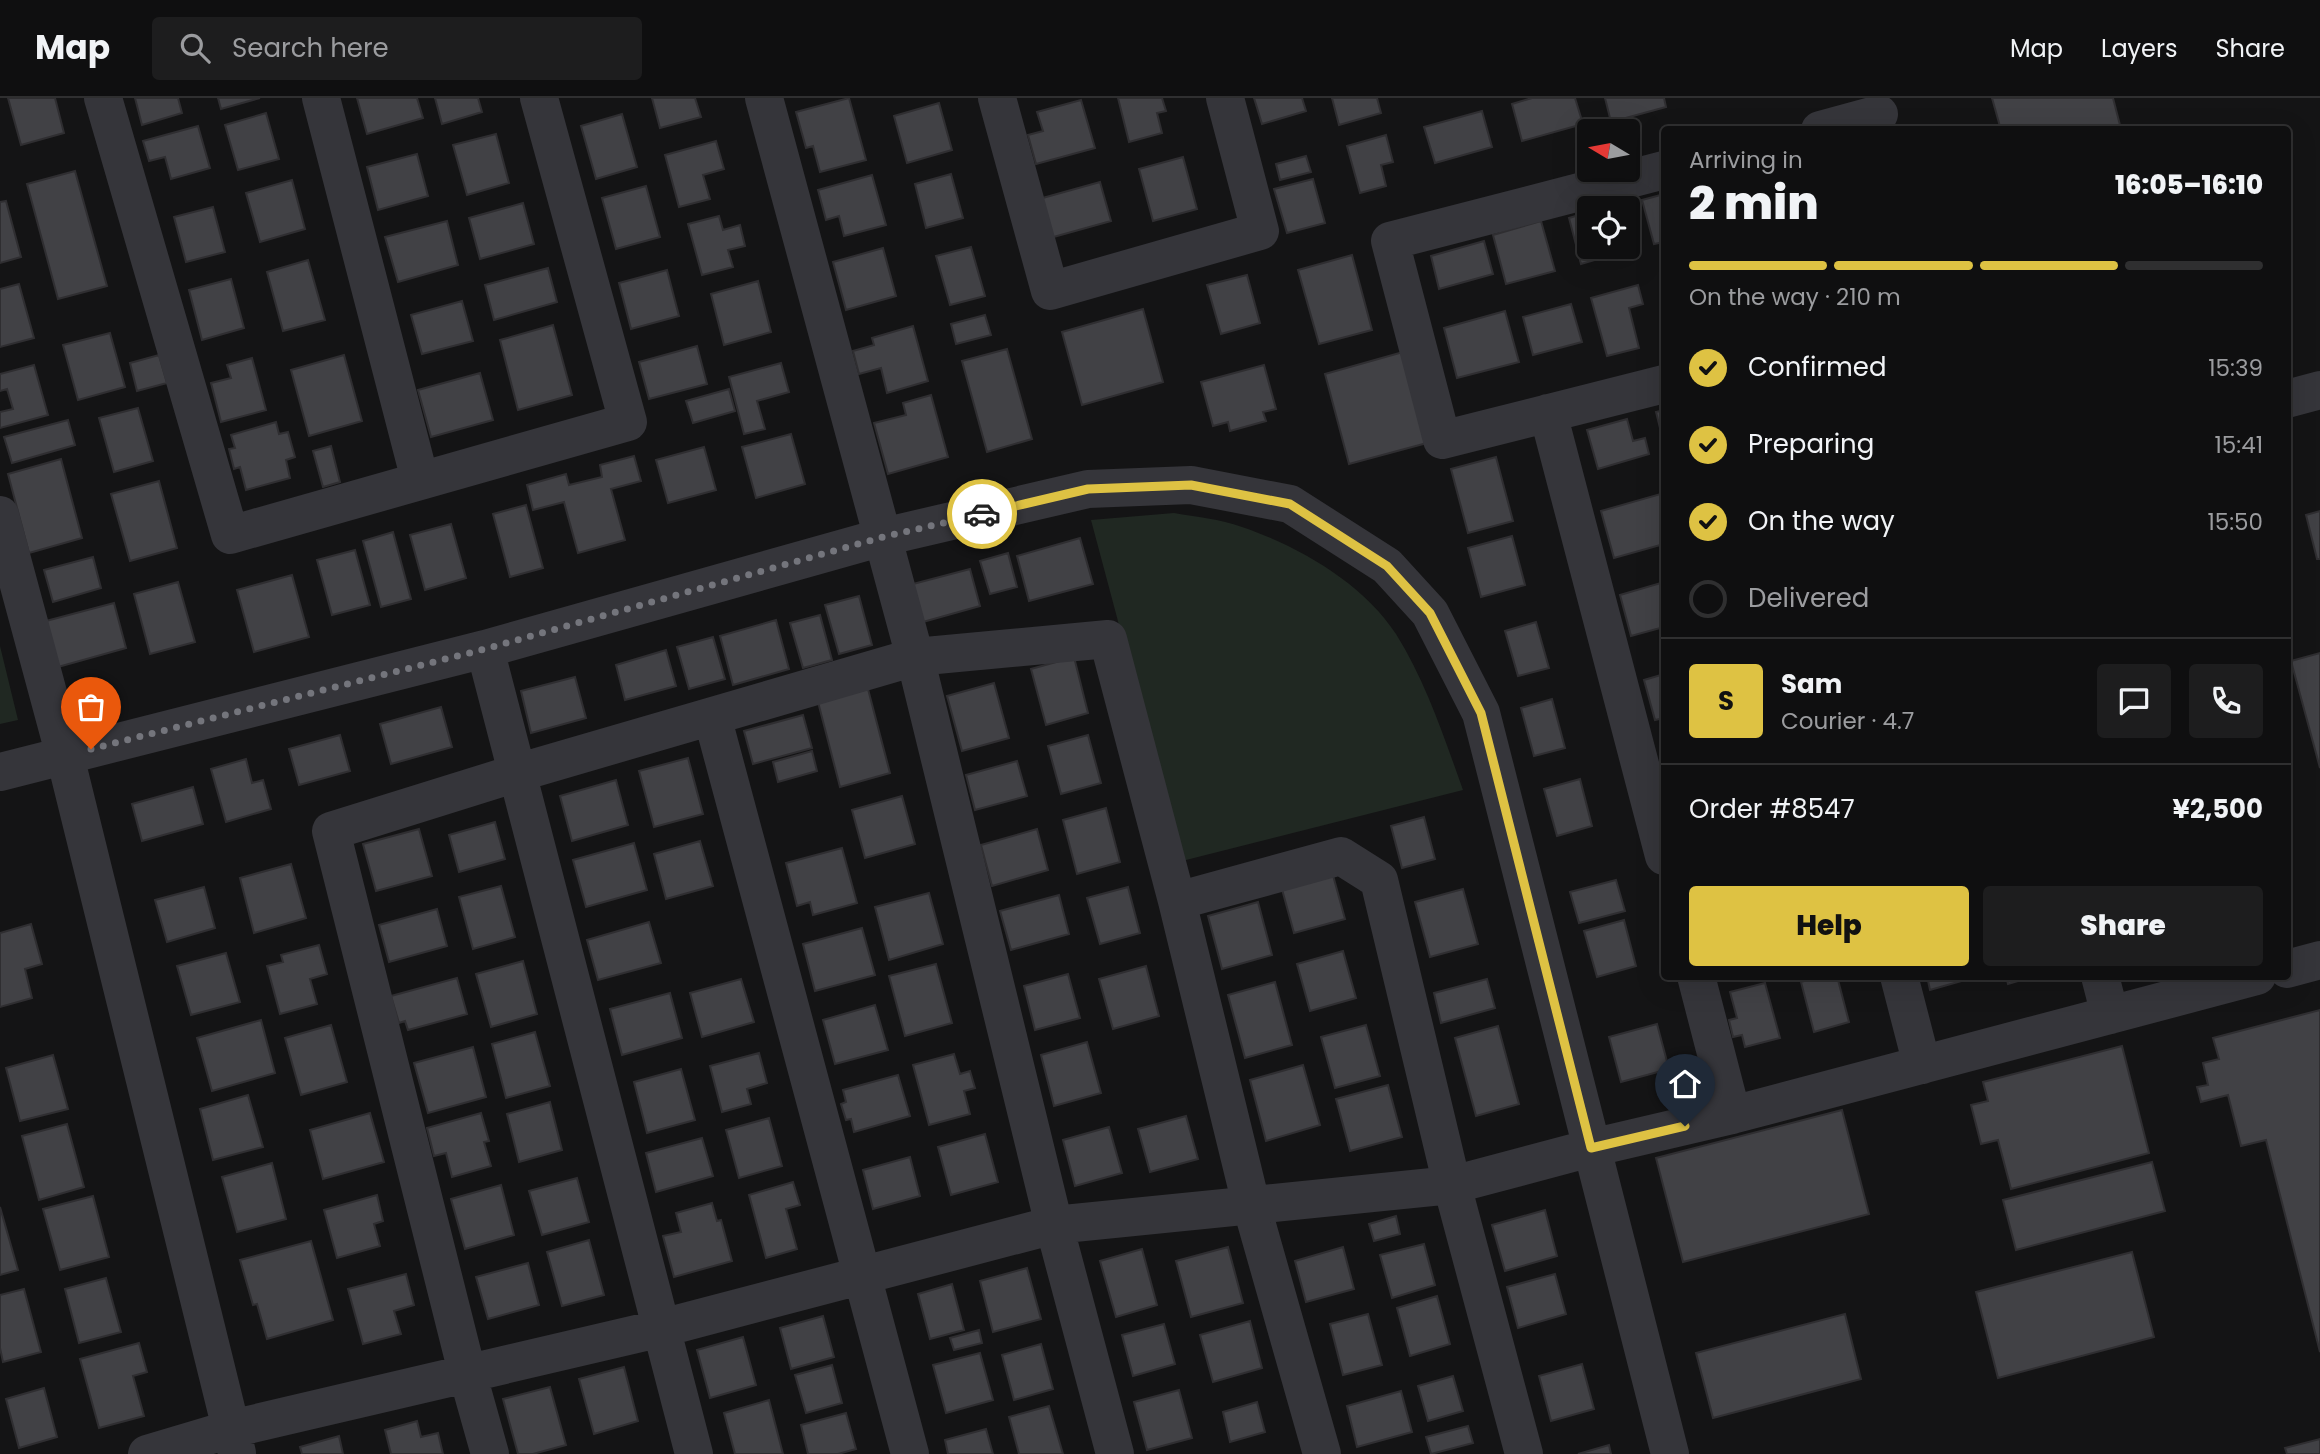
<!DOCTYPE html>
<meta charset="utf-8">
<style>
:root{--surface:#0f0f10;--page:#1d1d1e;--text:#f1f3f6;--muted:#9b9c9f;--line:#2f2f30;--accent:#dec243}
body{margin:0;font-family:Poppins,sans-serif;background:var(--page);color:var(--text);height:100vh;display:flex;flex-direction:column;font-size:26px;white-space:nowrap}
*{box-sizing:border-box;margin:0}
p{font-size:23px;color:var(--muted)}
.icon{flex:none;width:38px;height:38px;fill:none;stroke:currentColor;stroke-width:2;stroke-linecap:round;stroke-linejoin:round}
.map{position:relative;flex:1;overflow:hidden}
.sheet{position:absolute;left:1661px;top:28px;width:630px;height:854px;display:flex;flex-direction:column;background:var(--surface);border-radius:7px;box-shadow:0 7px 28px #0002,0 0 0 2px var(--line)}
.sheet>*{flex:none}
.needle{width:46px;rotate:280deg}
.fabs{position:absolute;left:1577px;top:21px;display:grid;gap:14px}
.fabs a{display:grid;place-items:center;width:63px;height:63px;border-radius:7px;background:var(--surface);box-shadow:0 7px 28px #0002,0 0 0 2px var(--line);font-size:35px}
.pin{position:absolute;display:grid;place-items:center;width:60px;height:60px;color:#fff;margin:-72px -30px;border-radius:50% 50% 50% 0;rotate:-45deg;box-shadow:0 0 7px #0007}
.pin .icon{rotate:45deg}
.courier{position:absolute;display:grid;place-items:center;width:70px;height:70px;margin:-35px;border:5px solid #dec243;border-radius:50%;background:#fff;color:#222;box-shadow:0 2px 9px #0007}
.head em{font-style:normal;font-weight:800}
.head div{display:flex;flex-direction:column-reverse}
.head{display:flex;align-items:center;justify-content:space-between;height:119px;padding:0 28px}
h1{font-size:46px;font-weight:800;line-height:52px}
.bar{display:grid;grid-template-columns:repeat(4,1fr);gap:10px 7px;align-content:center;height:84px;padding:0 28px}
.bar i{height:9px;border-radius:5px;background:var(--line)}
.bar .selected{background:var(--accent)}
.bar p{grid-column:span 4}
.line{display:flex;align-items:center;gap:18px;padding:0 28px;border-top:2px solid var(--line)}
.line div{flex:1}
.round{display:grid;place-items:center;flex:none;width:74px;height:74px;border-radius:7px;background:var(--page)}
ol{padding:0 28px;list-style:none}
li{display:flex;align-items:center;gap:21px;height:77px}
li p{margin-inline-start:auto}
li .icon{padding:7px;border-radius:50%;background:var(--accent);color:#111;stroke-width:4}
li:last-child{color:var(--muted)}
li i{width:38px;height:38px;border:4px solid var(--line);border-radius:50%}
.button{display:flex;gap:14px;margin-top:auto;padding:14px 28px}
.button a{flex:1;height:80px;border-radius:7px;background:var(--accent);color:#111;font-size:28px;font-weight:800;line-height:80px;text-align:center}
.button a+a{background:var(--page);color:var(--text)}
header{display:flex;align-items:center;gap:42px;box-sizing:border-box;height:98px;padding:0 35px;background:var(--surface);border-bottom:2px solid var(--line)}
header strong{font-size:33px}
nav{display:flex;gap:38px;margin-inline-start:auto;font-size:24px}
.search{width:490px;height:63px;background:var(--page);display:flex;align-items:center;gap:18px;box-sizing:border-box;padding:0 24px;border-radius:7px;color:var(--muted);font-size:26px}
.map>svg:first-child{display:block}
.green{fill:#202822}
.building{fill:#414145;stroke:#2f2e31;stroke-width:2}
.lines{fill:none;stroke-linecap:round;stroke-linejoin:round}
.minor{stroke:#35353a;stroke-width:38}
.done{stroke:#74757c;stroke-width:7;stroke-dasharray:0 12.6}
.route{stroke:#dec243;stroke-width:9}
</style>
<header>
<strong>Map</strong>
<div class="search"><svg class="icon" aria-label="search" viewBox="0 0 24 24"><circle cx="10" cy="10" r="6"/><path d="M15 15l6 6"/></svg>Search here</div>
<nav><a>Map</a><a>Layers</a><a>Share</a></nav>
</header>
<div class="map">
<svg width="2320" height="1356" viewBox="0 0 2320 1356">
<rect width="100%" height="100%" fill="#141415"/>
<path class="green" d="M1174 415C1196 419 1220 421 1242 429 1298 448 1363 485 1396 536 1426 584 1444 639 1463 692L1182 763 1091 422Z
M0 548 18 622 0 626Z"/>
<path class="building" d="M8 0H55L64 35 21 47Z
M135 0H178L182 15 142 27Z
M218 0H260L221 11Z
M357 0H417L423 20 367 36Z
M435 0H478L482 14 442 26Z
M652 0H695L701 19 660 30Z
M849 0 866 62 820 74 813 48 806 50 796 14Z
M1118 0H1162L1166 13 1157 15 1162 35 1129 44Z
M1254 0H1302L1306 13 1262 26Z
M1332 0H1377L1381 15 1339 27Z
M1532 0H1575L1583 26 1522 43 1512 6Z
M1605 0H1664L1666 9 1611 24Z
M1992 0H2113L2121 31 2001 32Z
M1081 2 1095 50 1036 66 1028 37 1043 33 1037 14Z
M939 5 952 52 907 65 894 18Z
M1482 13 1492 49 1435 65 1424 29Z
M266 15 279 61 238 72 225 27Z
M622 16 637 69 596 81 581 28Z
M198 28 210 70 171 81 165 59 149 63 143 43Z
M496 36 509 85 467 97 453 47Z
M1386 37 1393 64 1381 67 1386 88 1360 95 1347 48Z
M716 43 724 71 703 77 710 101 679 109 665 57Z
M417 56 428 98 378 112 367 69Z
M1306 58 1311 74 1280 82 1276 66Z
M1183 59 1197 111 1153 123 1139 71Z
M75 73 107 188 58 201 27 86Z
M951 76 963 120 926 130 915 86Z
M872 77 886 127 844 138 839 118 826 122 818 92Z
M1313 81 1325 125 1287 135 1274 91Z
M292 82 305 131 260 144 246 95Z
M1100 84 1111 123 1050 140 1039 101Z
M646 88 660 139 616 151 602 100Z
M1664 96V144L1654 146 1642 102Z
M6 103 21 159 0 165V104Z
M523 105 534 146 480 161 469 120Z
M213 109 225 154 186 164 174 119Z
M1589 114V149H1621L1622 154 1581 166 1569 120Z
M719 118 723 132 740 127 745 148 728 152 733 169 702 177 688 126Z
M447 123 458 167 398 184 385 139Z
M1541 123 1555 173 1506 186 1493 137Z
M1484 143 1493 176 1439 191 1431 158Z
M971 149 985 198 950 207 936 158Z
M883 150 896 198 846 212 833 164Z
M1352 157 1372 232 1319 246 1298 172Z
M308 162 325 222 283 233 267 174Z
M548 170 557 204 494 222 485 187Z
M667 172 679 218 631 231 619 185Z
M1247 177 1260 225 1221 236 1207 187Z
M231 181 244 230 202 242 189 192Z
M758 183 771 234 724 247 711 196Z
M19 186 34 240 0 249V191Z
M1638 187 1643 206 1629 210 1639 250 1607 258 1591 200Z
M462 203 473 243 422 256 411 217Z
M1571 206 1582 244 1533 257 1523 219Z
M1143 211 1163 284 1082 307 1062 234Z
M1505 213 1519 264 1457 280 1444 230Z
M985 217 991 237 956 246 951 226Z
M553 227 572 297 518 312 500 242Z
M913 228 928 283 887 295 881 270 859 276 853 253 874 247 872 240Z
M110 235 125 289 78 302 63 247Z
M697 248 707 286 649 301 639 264Z
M1007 251 1032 341 987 354 962 263Z
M1403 254 1427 345 1349 366 1325 276Z
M159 257 167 285 137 293 130 265Z
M344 257 362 323 309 338 291 272Z
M252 260 266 312 221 324 211 285 231 280 227 267Z
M781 265 789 294 757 303 765 331 744 336 729 279Z
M34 267 48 317 0 330V314L13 311 7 291 0 293V276Z
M1264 267 1276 311 1263 314 1266 323 1230 333 1228 324 1213 328 1201 284Z
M480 275 493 322 431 339 418 292Z
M729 291 735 313 693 325 686 303Z
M931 297 948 359 888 376 874 325 906 317 903 305Z
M138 310 153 363 114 374 99 320Z
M1664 312V346L1656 314Z
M1627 321 1633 343 1645 340 1649 356 1598 371 1587 332Z
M68 322 75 347 12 365 4 339Z
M276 324 279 336 288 334 295 359 286 362 290 380 246 392 240 369 234 371 229 351 235 350 231 337Z
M791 336 805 386 756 400 742 349Z
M331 348 340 384 323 389 313 353Z
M704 349 716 392 668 405 656 362Z
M634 358 641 383 611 391 625 442 578 455 564 404 533 412 527 387 566 376 569 387 602 379 600 367Z
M1496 359 1513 423 1468 435 1451 371Z
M61 361 82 440 29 455 8 376Z
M159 383 177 450 130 463 111 396Z
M1664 395V446L1614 460 1601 413Z
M526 407 543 470 510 479 493 416Z
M2320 413V461H2317L2306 417Z
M451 426 466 480 425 492 410 437Z
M393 434 411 501 381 509 363 443Z
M1512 438 1525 487 1481 499 1468 450Z
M1080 440 1093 486 1029 503 1017 458Z
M355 452 370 507 332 517 317 462Z
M1008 455 1017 489 990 496 980 463Z
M93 459 101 490 53 504 44 472Z
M970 471 980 508 923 524 913 486Z
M292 477 309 539 254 554 237 492Z
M178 484 195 544 150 556 134 496Z
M1664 484V529L1631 538 1620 497Z
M859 498 872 547 839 556 825 507Z
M114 505 126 550 58 569 46 523Z
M820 517 832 562 803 570 790 525Z
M776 522 789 571 733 587 720 538Z
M1536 524 1549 570 1518 578 1505 533Z
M713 539 725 581 689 591 677 549Z
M666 552 676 588 625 602 616 567Z
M2320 555V670L2291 563Z
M1074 559 1088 615 1046 627 1031 571Z
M1664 576V620L1655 622 1644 582Z
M575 579 586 620 531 635 521 593Z
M994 585 1009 640 962 653 947 598Z
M868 591 890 675 840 689 818 604Z
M1552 601 1565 650 1534 658 1521 610Z
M441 609 452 649 391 666 380 626Z
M803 617 812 650 753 666 744 633Z
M340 637 350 673 299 687 289 651Z
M1088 637 1101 685 1061 696 1048 648Z
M812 653 817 673 778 684 773 664Z
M688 660 703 716 654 729 639 673Z
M246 661 252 685 263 682 271 711 226 724 211 671Z
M1017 663 1027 698 975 712 966 677Z
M1580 681 1592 728 1557 738 1544 691Z
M616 682 628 727 572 743 560 698Z
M193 689 203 726 142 743 132 706Z
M902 698 915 746 865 760 852 712Z
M1106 710 1120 764 1077 776 1063 722Z
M1424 719 1435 761 1402 770 1391 728Z
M495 724 505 761 459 774 449 737Z
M419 731 432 778 376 793 363 746Z
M1037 731 1048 772 992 788 981 747Z
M700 743 713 788 666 801 654 756Z
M634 745 647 792 586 809 573 762Z
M842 750 857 805 813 817 810 804 797 808 786 765Z
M291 766 306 820 254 835 240 780Z
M1331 770 1345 821 1294 835 1280 784Z
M1616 782 1625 813 1579 825 1570 794Z
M501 788 515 839 473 851 459 799Z
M204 789 215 830 167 844 155 802Z
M1128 789 1140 835 1100 846 1087 800Z
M1463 791 1478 846 1430 859 1415 804Z
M929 795 943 846 889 862 875 809Z
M1059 797 1069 836 1011 852 1000 813Z
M1258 804 1272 857 1222 871 1208 818Z
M437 811 447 848 389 864 379 827Z
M1624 822 1636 868 1597 879 1584 833Z
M649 824 661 865 598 882 587 842Z
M31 826 42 866 25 871 32 900 0 909V835Z
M862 830 875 877 815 893 803 846Z
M319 847 327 876 310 881 317 906 280 916 267 868 283 864 281 857Z
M1343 853 1356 900 1310 913 1297 866Z
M226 855 240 904 191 917 177 868Z
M523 863 537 916 491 929 476 876Z
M936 866 952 925 905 938 889 878Z
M1146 868 1159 918 1113 931 1099 881Z
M1068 876 1080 920 1035 932 1024 888Z
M1820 878H1837L1849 924 1814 934 1801 884Z
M1927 878H1979L1930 892Z
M2006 878H2035L2008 886Z
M457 880 467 916 408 932 405 923 399 925 391 898Z
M741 881 754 924 702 939 690 895Z
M1487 881 1495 910 1441 925 1434 895Z
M1275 884 1292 947 1245 960 1228 897Z
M1765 885 1780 940 1745 949 1742 937 1733 939 1729 922 1737 920 1730 894Z
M670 895 682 940 622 957 610 911Z
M875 907 888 952 835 966 823 922Z
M2320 912V1254L2266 1042 2241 1048 2228 997 2201 1004 2197 989 2208 987 2203 965 2219 961 2213 940Z
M261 922 275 975 212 993 197 940Z
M1657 926 1669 971 1621 984 1609 939Z
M331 927 347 984 301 997 285 940Z
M1366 927 1380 978 1335 990 1321 939Z
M1498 928 1519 1006 1476 1018 1455 940Z
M535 934 550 988 506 1000 492 946Z
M1087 944 1101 995 1054 1008 1041 957Z
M2122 948 2149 1055 2011 1091 1998 1042 1981 1046 1971 1007 1988 1003 1983 984Z
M473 949 486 999 428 1015 414 965Z
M759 955 767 985 747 991 751 1006 722 1014 710 968Z
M954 956 960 976 970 973 975 990 964 993 970 1016 929 1027 913 967Z
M53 957 68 1011 20 1023 6 970Z
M1303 967 1320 1027 1266 1043 1250 982Z
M681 971 695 1022 647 1035 634 984Z
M898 977 910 1018 854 1034 851 1021 846 1022 841 1006 846 1004 843 992Z
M1388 987 1402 1039 1350 1053 1336 1001Z
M248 997 263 1049 213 1062 200 1011Z
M550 1004 562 1052 519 1064 507 1016Z
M1842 1012 1869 1116 1683 1164 1656 1060Z
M370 1015 384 1064 323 1081 310 1032Z
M481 1015 489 1043 484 1044 491 1068 452 1079 446 1055 434 1058 427 1030Z
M1186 1018 1198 1061 1150 1074 1138 1031Z
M769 1020 782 1068 739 1080 726 1032Z
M67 1026 84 1089 39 1102 22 1038Z
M1109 1029 1122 1075 1075 1088 1063 1042Z
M985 1036 998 1084 951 1097 938 1049Z
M702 1040 713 1078 656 1094 646 1055Z
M910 1059 920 1098 873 1111 863 1072Z
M2152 1064 2165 1113 2016 1152 2003 1102Z
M272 1065 286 1121 237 1134 222 1079Z
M577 1080 589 1124 542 1137 529 1093Z
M793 1084 800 1107 786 1111 797 1151 766 1160 749 1097Z
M501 1087 514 1137 465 1151 451 1101Z
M377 1097 383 1123 374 1126 380 1148 337 1160 324 1112Z
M93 1098 109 1159 60 1172 43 1111Z
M712 1105 717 1123 721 1122 732 1163 674 1179 663 1138 681 1134 676 1115Z
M0 1109 18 1172 0 1177Z
M1545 1112 1557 1158 1505 1173 1492 1127Z
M1396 1118 1400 1136 1374 1143 1369 1126Z
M589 1142 604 1197 562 1208 547 1154Z
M311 1143 333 1222 267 1241 257 1206 253 1207 240 1162Z
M1424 1146 1435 1187 1392 1200 1380 1157Z
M1228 1149 1243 1205 1191 1219 1176 1163Z
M1343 1149 1354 1191 1306 1204 1295 1163Z
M1142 1151 1157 1207 1116 1219 1100 1163Z
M2132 1154 2154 1239 1998 1280 1976 1194Z
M528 1165 539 1207 488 1221 476 1179Z
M1027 1170 1041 1221 993 1234 980 1183Z
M406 1176 414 1207 394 1213 401 1236 363 1246 348 1191Z
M1555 1176 1566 1216 1518 1230 1507 1189Z
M106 1180 121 1234 79 1245 65 1191Z
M952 1186 964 1232 930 1241 918 1196Z
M24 1191 41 1254 3 1264 0 1250V1197Z
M1437 1198 1450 1246 1410 1258 1397 1210Z
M1368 1216 1382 1267 1343 1277 1330 1226Z
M1845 1216 1861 1281 1713 1320 1696 1255Z
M823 1218 834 1259 791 1271 780 1230Z
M1250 1223 1262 1270 1213 1284 1200 1237Z
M1164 1226 1175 1266 1133 1278 1122 1237Z
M979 1232 982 1245 954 1252 950 1240Z
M743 1239 756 1287 710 1300 697 1252Z
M139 1245 147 1274 133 1278 144 1318 99 1330 80 1261Z
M1041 1246 1053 1291 1014 1302 1002 1257Z
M980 1255 993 1302 946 1315 933 1267Z
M1582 1266 1594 1311 1551 1323 1539 1278Z
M832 1267 842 1305 806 1315 795 1277Z
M624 1269 638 1323 594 1336 579 1281Z
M1453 1278 1463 1313 1428 1323 1418 1288Z
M550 1289 566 1347 533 1356H518L503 1301Z
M44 1290 57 1339 19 1350 6 1301Z
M1179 1292 1192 1340 1147 1352 1134 1304Z
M1401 1293 1412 1334 1357 1349 1347 1308Z
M769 1302 783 1356H735L724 1315Z
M1257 1304 1265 1334 1230 1344 1223 1314Z
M1049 1308 1063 1356H1019L1009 1319Z
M846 1315 856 1351 838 1356H808L801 1327Z
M417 1323 421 1339 438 1335 443 1356H391L385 1332Z
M1468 1328 1473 1345 1431 1356 1426 1339Z
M986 1331 993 1356H948L945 1342Z
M339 1338 343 1356H302L300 1349Z
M2320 1341V1356H2287L2285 1350Z
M1609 1347 1611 1356H1578Z"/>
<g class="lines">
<path class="minor" d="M103 0 230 437 628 324 539 0
M321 0 420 382
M764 0 915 559 1054 1127 1115 1356
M997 0 1050 193 1260 133 1225 0
M1820 32 1879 16
M1664 72 1390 143 1442 342 1664 286
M2287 301 2320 292
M1548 315 1664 758
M0 417 65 658 237 1355
M485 551 694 1356
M712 618 910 1356
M0 674 485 551 883 439 1088 391 1191 387 1290 406 1387 468 1430 515 1481 615 1670 1356
M1177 803 1341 758 1379 782 1452 1087 1524 1356
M2287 871 2320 862
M1696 878 1732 1017
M1899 878 1922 967
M2100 878 2110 917
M147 1356 231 1331 662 1230 1054 1127 1452 1087 1591 1050 1732 1017 2257 878
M490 1356 467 1274 331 733 517 675 915 559 1108 541 1177 803 1251 1106 1322 1356"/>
</g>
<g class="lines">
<path class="done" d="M91 651 485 551 883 439 982 416"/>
<path class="route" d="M982 416 1088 391 1191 387 1290 406 1387 468 1430 515 1481 615 1591 1050 1685 1028"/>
</g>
</svg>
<div class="fabs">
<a><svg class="needle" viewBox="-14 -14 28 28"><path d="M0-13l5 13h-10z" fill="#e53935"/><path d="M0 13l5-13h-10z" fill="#9b9c9f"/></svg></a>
<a><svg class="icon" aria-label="locate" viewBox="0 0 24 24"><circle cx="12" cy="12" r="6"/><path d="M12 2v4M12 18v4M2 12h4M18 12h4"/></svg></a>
</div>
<div class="pin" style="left:91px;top:651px;background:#ea580c"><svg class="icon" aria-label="bag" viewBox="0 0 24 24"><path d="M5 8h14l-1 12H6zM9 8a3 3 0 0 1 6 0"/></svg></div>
<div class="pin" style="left:1685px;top:1028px;background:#1f2937"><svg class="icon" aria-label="home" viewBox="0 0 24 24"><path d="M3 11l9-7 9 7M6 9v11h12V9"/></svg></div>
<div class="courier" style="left:982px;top:416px"><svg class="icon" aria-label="car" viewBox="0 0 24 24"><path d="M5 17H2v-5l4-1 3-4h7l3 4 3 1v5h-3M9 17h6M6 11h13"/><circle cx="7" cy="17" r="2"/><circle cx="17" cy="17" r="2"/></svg></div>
<section class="sheet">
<div class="head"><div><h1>2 min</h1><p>Arriving in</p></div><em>16:05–16:10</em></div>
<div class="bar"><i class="selected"></i><i class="selected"></i><i class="selected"></i><i></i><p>On the way · 210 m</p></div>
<ol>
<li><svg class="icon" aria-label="check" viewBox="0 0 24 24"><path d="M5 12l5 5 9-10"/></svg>Confirmed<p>15:39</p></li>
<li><svg class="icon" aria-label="check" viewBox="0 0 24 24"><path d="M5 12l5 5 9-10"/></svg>Preparing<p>15:41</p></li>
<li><svg class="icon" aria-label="check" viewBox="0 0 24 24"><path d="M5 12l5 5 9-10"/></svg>On the way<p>15:50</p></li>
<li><i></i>Delivered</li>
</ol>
<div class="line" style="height:126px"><b class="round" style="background:var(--accent);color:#111">S</b><div><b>Sam</b><p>Courier · 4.7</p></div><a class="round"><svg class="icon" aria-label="chat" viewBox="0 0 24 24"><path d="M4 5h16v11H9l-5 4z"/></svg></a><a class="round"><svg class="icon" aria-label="phone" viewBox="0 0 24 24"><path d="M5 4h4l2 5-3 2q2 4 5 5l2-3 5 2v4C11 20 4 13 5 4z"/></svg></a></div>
<div class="line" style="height:91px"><div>Order #8547</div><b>¥2,500</b></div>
<div class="button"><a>Help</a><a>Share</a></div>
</section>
</div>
